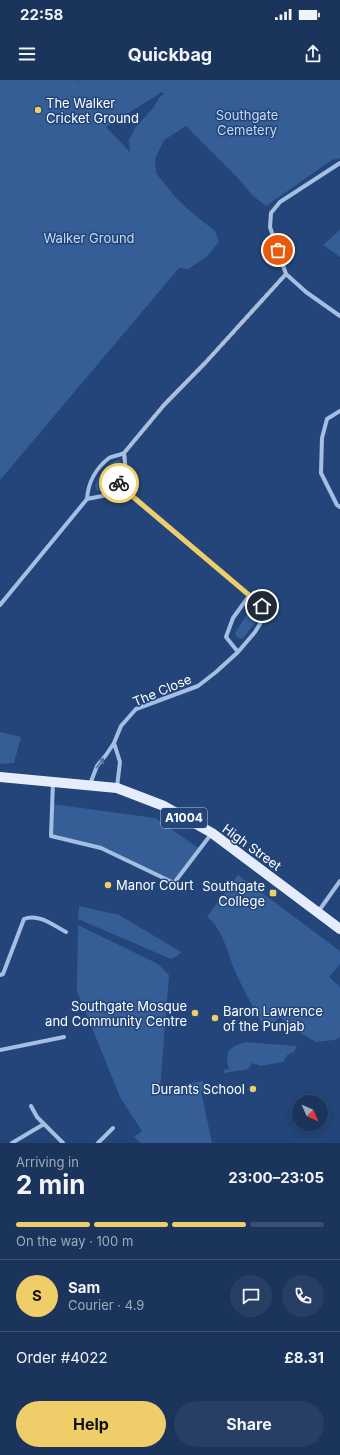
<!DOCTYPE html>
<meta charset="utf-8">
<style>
:root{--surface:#1a345b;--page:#273f64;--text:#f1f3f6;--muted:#9faabb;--line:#384f71;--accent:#efcd68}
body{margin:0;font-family:Inter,sans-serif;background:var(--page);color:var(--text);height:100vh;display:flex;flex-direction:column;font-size:15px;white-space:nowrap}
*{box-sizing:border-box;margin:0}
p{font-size:13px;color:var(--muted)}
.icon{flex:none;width:22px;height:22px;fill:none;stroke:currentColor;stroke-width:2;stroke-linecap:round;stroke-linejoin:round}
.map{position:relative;height:1063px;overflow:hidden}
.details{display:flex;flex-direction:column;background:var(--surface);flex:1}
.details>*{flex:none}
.needle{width:26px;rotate:135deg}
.buttons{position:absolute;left:292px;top:1015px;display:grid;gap:8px}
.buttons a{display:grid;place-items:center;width:36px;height:36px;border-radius:50%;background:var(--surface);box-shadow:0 2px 10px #0003,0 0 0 1px var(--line);font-size:20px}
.pin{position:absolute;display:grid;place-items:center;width:34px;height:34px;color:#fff;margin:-17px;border:2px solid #fff;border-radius:50%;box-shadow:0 1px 4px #0007}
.courier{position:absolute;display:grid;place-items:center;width:40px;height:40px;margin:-20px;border:3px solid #efcd68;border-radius:50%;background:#fff;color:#222;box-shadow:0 1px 5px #0007}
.head em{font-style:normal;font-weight:700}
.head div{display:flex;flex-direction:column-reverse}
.head{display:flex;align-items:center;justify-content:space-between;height:68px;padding:0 16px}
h1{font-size:26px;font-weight:700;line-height:30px}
.bar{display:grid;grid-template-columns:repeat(4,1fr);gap:6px 4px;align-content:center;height:48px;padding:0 16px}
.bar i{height:5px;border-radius:3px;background:var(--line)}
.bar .active{background:var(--accent)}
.bar p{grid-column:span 4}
.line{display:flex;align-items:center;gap:10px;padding:0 16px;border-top:1px solid var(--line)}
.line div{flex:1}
.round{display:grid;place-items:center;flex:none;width:42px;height:42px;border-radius:21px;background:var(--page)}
.cta{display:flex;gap:8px;margin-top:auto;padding:8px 16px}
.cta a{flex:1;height:46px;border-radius:24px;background:var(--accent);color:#111;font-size:16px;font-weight:700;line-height:46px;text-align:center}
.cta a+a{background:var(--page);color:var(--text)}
.status{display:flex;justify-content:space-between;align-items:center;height:28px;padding:0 20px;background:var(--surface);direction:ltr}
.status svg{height:11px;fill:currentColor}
header{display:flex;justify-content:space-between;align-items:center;height:52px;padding:0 16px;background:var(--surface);font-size:18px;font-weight:700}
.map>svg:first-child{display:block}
.green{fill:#365e96;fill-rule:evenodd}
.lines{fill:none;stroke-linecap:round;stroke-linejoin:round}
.street{stroke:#a5bfe4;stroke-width:4}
.primary{stroke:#e5edfc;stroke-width:10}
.oneway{stroke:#50709e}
.done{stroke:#b2bed0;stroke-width:4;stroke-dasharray:0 7.2}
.route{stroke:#efcd68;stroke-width:5}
.poi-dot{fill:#efcd68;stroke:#234579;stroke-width:1.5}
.labels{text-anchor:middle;stroke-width:3;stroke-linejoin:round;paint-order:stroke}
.shield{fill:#234579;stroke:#bdc7d7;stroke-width:1}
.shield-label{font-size:12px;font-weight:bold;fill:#fff}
.poi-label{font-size:13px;fill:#fff;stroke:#234579;text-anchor:start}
.park-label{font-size:13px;fill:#c7daf3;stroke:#234579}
.street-label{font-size:13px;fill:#fff;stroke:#234579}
</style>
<div class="status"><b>22:58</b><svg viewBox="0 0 49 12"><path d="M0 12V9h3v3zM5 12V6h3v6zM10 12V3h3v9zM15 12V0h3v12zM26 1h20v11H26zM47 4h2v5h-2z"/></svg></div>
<header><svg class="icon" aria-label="menu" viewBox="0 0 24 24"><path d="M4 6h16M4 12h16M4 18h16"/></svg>Quickbag<svg class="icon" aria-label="share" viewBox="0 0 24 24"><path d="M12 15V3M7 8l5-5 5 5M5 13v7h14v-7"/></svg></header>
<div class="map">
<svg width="340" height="1063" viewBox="0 0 340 1063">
<rect width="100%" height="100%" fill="#234579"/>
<path class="green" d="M0 0H75L89 9 76 0H340V78L332 80 266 126 253 116 236 96 186 46 164 60 155 79 156 93 176 118 191 132 215 151 219 162 206 177 188 189 179 188 0 400ZM162 12 164 14 159 18 154 27 135 48 129 60 130 72 106 47Z
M340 150V177L323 165Z
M119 380 122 384C119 395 111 414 96 410L95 405C100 395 107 382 119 380Z
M255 526 260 530 261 535 244 557 241 559 237 557 235 553 251 528Z
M0 652 21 657 14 683 0 684Z
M52 724 155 738 200 769 174 803 101 768 51 756Z
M238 795 340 871V884L329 897 340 907V957L334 960 315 962 314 961 292 948 280 937 265 950C255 930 244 911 235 891 227 873 224 850 207 837Z
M79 826 119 835 181 872 177 876 171 879 78 839Z
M78 845 158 884 169 895 160 1009 203 1001 205 1010 201 1011 212 1063H141L134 1057 142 1051 121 1019 77 911Z
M246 962 297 966 294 972 287 975 283 982 261 986 252 983 248 989 224 993V990L229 989C224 971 229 967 246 962Z"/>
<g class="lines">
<path class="street" d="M340 83 280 122 271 133 270 147 286 194 306 212 340 236
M340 331 327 339 322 358 321 393 337 425 340 427
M87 419C88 403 96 388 109 378 113 376 120 375 124 373
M0 525 87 419 107 415 118 405 126 392 124 373 164 325 206 282 286 194
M238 572 226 557 233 538 249 516
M114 663 120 682 117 707
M53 702 51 756 101 768 174 803 212 753
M90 704 97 686 106 675 114 663 121 646 136 629 198 606 216 592 238 572 255 552 268 531 118 405
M318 832 340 801
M0 895 3 894 24 839C38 833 53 845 66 852
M0 970 64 957
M31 1026 37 1037 63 1063
M12 1063 44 1044
M98 1063 113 1048"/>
<path class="primary" d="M0 697 117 708 164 726 212 753 340 849"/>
</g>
<defs><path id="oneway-shaft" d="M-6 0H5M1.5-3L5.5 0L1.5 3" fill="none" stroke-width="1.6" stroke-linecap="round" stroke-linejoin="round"/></defs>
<use class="oneway" href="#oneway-shaft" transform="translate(100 683) rotate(-52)"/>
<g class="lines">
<path class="done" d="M119 403 126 392 124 373 164 325 206 282 286 194 278 170"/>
<path class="route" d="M119 403 118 404 262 526"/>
</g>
<g class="poi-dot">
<circle cx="38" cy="30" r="4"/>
<circle cx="108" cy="805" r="4"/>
<rect x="269" y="809" width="8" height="8" rx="2"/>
<circle cx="195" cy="933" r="4"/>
<circle cx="215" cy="938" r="4"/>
<circle cx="253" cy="1009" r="4"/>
</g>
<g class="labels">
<rect class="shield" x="161" y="728" width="46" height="20" rx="3"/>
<g class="shield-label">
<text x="184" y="742">A1004</text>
</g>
<g class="poi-label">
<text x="46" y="28">The Walker<tspan x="46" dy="15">Cricket Ground</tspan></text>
<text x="116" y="810">Manor Court</text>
<text x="265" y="811" text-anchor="end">Southgate<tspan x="265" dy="15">College</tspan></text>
<text x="187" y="931" text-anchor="end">Southgate Mosque<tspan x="187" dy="15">and Community Centre</tspan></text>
<text x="223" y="936">Baron Lawrence<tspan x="223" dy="15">of the Punjab</tspan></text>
<text x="245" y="1014" text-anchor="end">Durants School</text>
</g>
<g class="park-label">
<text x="247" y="40">Southgate<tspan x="247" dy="15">Cemetery</tspan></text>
<text x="89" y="163">Walker Ground</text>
</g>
<g class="street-label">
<text transform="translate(162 610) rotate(-23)" y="5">The Close</text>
<text transform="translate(252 767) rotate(36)" y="5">High Street</text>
</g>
</g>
</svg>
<div class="buttons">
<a><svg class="needle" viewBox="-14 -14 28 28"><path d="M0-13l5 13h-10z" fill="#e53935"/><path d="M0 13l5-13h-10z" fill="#9faabb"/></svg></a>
</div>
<div class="pin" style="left:278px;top:170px;background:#ea580c"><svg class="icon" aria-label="bag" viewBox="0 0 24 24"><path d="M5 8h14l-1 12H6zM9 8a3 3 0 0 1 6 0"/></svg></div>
<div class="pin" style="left:262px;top:526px;background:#1f2937"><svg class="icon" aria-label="home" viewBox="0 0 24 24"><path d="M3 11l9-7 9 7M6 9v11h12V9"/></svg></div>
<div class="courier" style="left:119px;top:403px"><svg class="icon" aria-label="bike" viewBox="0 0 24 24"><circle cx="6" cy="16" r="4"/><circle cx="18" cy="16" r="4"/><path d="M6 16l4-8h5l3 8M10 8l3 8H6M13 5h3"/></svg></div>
</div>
<section class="details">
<div class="head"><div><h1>2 min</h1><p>Arriving in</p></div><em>23:00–23:05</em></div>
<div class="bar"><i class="active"></i><i class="active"></i><i class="active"></i><i></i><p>On the way · 100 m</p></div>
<div class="line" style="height:72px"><b class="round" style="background:var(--accent);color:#111">S</b><div><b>Sam</b><p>Courier · 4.9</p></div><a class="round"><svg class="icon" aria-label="chat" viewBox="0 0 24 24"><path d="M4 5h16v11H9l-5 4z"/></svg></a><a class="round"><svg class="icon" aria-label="phone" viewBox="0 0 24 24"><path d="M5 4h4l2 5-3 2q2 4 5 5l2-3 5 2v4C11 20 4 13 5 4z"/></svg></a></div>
<div class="line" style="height:52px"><div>Order #4022</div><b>£8.31</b></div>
<div class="cta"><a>Help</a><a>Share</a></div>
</section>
